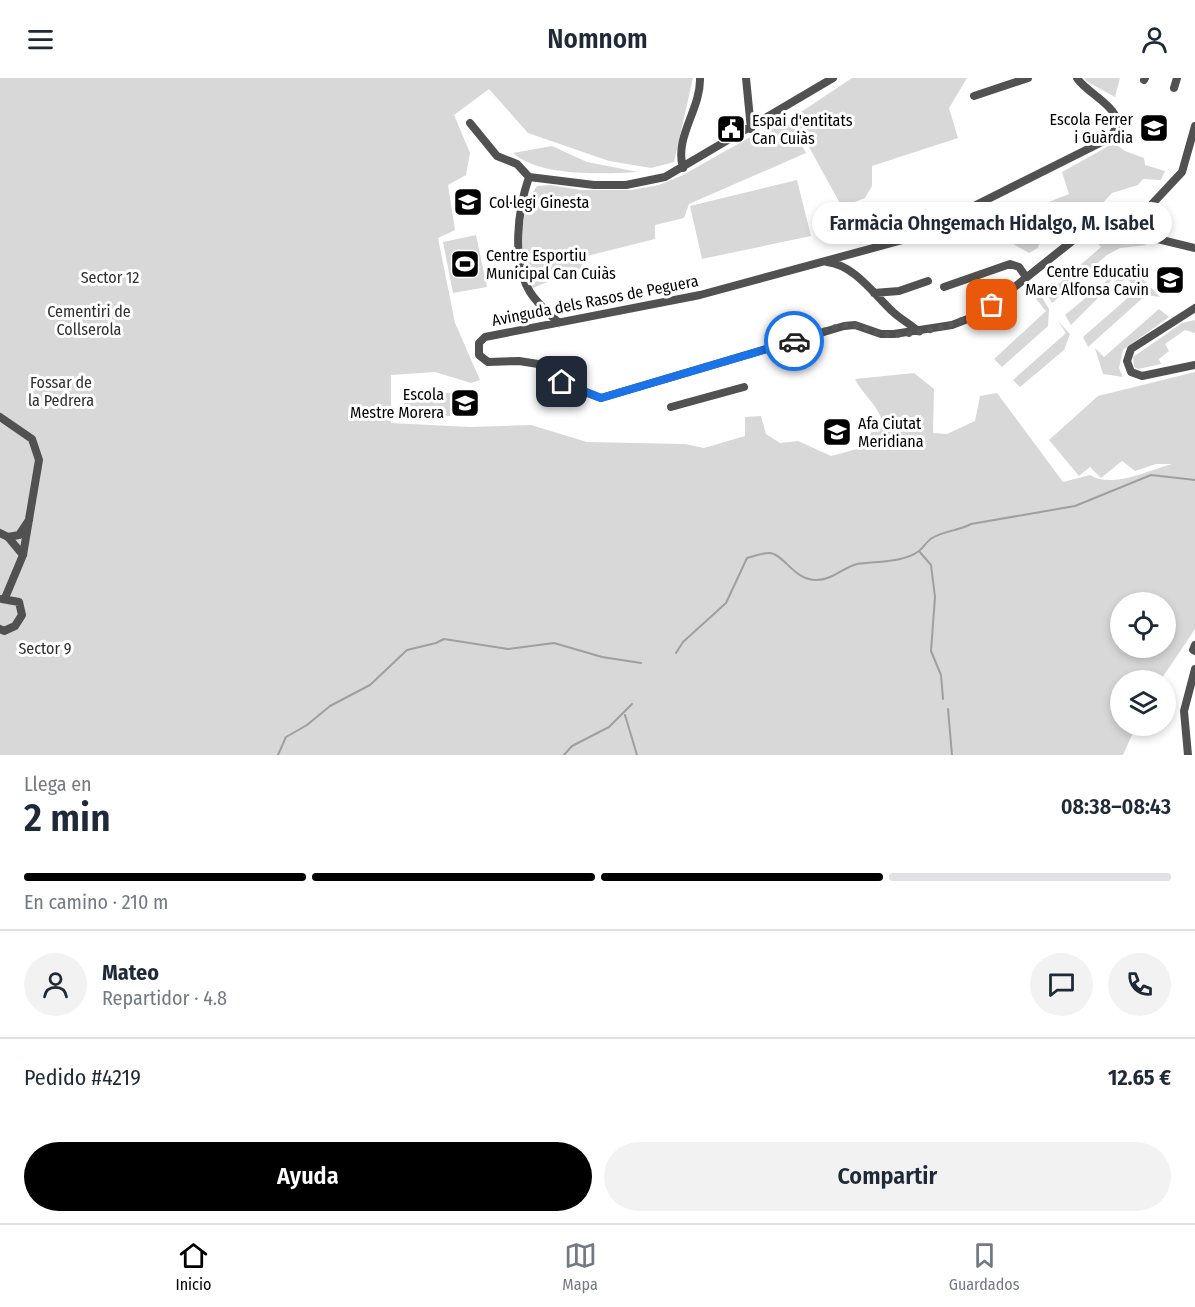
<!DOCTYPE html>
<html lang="es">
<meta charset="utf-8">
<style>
:root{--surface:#fff;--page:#f2f2f3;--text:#1f2937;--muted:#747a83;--line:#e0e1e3;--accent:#000}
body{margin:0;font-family:"Fira Sans Condensed",sans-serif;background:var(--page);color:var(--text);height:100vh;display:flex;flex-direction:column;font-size:22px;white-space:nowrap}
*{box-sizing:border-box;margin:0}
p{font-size:20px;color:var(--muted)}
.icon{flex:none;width:33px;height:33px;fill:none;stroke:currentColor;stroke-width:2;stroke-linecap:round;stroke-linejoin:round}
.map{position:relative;height:677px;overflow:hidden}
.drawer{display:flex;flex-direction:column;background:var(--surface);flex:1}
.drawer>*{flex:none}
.tools{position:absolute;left:1110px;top:514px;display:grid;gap:12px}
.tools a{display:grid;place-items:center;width:66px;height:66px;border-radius:50%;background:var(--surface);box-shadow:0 3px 9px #0003;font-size:30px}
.pin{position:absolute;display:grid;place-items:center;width:51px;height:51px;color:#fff;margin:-26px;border-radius:12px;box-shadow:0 3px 9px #0006}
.courier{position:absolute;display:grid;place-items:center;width:60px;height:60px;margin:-30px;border:4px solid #1a73e8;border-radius:50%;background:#fff;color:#222;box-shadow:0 2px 8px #0007}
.bubble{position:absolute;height:42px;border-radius:21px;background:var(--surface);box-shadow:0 3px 9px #0003;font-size:20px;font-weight:600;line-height:42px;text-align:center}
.summary em{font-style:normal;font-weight:600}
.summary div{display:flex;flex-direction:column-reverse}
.summary{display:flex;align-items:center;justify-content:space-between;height:102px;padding:0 24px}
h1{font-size:39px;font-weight:600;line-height:45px}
.bar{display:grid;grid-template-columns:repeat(4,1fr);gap:9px 6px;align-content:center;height:72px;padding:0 24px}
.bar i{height:8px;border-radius:4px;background:var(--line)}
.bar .current{background:var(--accent)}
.bar p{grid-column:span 4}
.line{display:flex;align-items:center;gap:15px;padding:0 24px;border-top:2px solid var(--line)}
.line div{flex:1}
.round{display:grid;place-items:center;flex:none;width:63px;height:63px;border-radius:32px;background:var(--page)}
.cta{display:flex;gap:12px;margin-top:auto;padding:12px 24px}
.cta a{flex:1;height:69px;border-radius:36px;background:var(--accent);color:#fff;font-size:24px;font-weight:600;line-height:69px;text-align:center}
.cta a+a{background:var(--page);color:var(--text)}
header{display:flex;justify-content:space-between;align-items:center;height:78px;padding:0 24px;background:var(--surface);font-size:27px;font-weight:600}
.tabs{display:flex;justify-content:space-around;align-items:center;height:84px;border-top:2px solid var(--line);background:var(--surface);font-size:16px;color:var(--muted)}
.tabs a{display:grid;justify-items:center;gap:3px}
.tabs .current{color:var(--accent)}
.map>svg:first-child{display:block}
.green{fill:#d8d8d8;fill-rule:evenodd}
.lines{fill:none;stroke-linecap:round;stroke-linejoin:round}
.stream{stroke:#9f9f9f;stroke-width:2}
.street{stroke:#515151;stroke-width:8}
.done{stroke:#595959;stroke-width:6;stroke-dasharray:0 10.8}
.route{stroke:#1a73e8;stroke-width:8}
.labels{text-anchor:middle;stroke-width:6;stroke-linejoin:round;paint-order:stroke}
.poi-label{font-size:16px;fill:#000;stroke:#fff;text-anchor:start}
.park-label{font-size:16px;fill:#2f2f2f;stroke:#fff}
.street-label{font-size:16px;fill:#000;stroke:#fff}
</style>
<header><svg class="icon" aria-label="menu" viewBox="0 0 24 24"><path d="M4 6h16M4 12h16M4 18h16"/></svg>Nomnom<svg class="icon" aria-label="person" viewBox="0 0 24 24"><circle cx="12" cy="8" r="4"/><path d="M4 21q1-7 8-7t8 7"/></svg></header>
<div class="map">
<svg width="1195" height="677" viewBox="0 0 1195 677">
<rect width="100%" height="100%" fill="#fff"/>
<path class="green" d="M0 0H693L674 84 651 90 609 83 528 55 489 11 454 37 470 75 466 97 448 107 455 152 438 160 455 245 480 302 471 305 435 294 391 297V345L470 349 531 347 587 364 685 366 704 370 745 358V339L761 338 766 356 780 365 798 363 831 378 857 371 882 342C876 325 863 317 855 301L914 295 934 311 933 355 947 356 975 343 980 318 997 315 1063 404 1090 397C1112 411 1149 392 1172 386H1156L1135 393 1122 383 1101 400 1090 389 1079 398 1049 362 1098 318 1195 294V551L1160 603H1120V648H1136L1123 677H0ZM1120 525H1166V570H1120Z
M852 0H967L949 30 958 60 872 88V108L865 120 842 129 804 60 799 62 806 75 689 126 684 140 655 147V161L583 179 581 190 533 210C519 180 517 135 537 108L550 107 581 112H631L659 107 683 97 752 58 780 48Z
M1084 0H1120L1115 19 1086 3Z
M1114 65 1125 73 1144 80 1145 87 1165 93 1161 102 1143 101 1138 107 1112 115 1101 127 1041 158 1038 170 1029 175 1006 162 1001 149 1010 139 1069 116 1062 94Z
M552 68 587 84 638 94C603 96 540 99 513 75Z
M797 102 811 158 702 181 690 128Z
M1103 155 1147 167 1120 170 1107 177 1052 225 1047 216 1101 169 1095 162Z
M476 157 487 209 453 215 443 164Z
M1134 192 1160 219 1146 217 1088 269 1083 259 1138 211 1126 200 1103 220 1122 194Z
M1117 194 1097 221 1071 247 1065 237Z
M1040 216 1049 231 1048 248 1002 289 994 281 1046 233 1036 221Z
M1159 231 1169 239 1123 272 1119 290 1123 299 1103 296 1095 270 1104 279Z
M1195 242V255L1185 252 1165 266 1169 273 1159 281 1161 286 1138 291 1134 289 1133 279 1182 245Z
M1058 243 1070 256 1064 272 1020 309 1013 302 1066 255Z
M404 314 450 315V338H404Z"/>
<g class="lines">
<path class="stream" d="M919 473 931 487 935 519 931 573 941 597 943 621
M676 575 683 564 726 525 747 480C754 478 762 475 769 475 783 475 793 501 815 502 831 503 844 489 857 486 876 483 903 485 919 473 924 469 927 463 932 460 944 453 958 453 971 446L1075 428 1151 397 1195 402
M948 631 952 677
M625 637 637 677
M278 677 286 659 307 647 330 628 370 607 407 572 436 565 444 561 508 571 554 565 602 579 641 585
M564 677 572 668 609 649 632 626"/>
<path class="street" d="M746 0 751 51
M1077 0C1089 19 1136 34 1108 61L910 160 700 217 485 259 479 265V277L488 284 519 283 538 286 568 308 601 320 844 248 855 247 881 256H894L952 247 973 239 992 227 1086 152 1100 147 1195 170
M1144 2 1145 0
M1174 10 1177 0
M974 18 1028 0
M470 45 497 78 517 86 529 99
M683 90C674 59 701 31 700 0
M1131 154 1139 140 1182 94 1195 48
M827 184C854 187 873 215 892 233 899 240 910 246 918 253
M944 209 1010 186 1019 189 1026 199
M874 215 899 213 928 203
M1195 230 1131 271 1127 283 1131 294 1142 298 1195 287
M559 245C549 236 537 225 530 214 511 183 518 131 529 99L594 107H626L665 99 833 0
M671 329 744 309
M0 339 32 361 39 382 23 477 5 520
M0 455 8 459 23 477
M8 459 19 457 29 442
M0 551 4 553 15 548 22 537 19 524 2 521
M1195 567 1193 572 1195 573
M1188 677 1184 633 1195 591"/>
</g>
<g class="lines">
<path class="done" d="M794 263C811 258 830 249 847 247 860 246 871 254 883 256 914 261 966 244 992 227"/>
<path class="route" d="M562 304 601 320 794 263"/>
</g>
<defs>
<g id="school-square" transform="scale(1.5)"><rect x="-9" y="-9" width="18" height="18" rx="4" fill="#000" stroke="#fff"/><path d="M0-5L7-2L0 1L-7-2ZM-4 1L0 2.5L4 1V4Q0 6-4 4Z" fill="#fff"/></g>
<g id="civic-square" transform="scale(1.5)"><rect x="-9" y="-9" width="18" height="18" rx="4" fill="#000" stroke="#fff"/><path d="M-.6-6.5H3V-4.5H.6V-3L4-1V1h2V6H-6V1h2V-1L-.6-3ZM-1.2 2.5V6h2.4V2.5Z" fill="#fff"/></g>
<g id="stadium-square" transform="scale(1.5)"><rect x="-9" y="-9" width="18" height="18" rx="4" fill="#000" stroke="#fff"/><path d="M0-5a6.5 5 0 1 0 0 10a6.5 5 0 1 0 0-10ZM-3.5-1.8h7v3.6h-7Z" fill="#fff"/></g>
</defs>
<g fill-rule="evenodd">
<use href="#school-square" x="1154" y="50"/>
<use href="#civic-square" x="731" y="51"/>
<use href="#school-square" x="468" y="124"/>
<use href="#stadium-square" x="465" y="186"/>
<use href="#school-square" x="1170" y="202"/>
<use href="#school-square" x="465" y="325"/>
<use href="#school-square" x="837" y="354"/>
</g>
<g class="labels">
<g class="poi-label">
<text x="1133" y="47" text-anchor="end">Escola Ferrer<tspan x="1133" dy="18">i Guàrdia</tspan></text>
<text x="752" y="48">Espai d'entitats<tspan x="752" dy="18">Can Cuiàs</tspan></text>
<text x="489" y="130">Col·legi Ginesta</text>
<text x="486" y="183">Centre Esportiu<tspan x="486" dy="18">Municipal Can Cuiàs</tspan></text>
<text x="1149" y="199" text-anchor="end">Centre Educatiu<tspan x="1149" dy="18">Mare Alfonsa Cavin</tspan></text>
<text x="444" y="322" text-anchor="end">Escola<tspan x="444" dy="18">Mestre Morera</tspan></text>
<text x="858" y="351">Afa Ciutat<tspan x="858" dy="18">Meridiana</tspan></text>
</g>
<g class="park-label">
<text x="110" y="205">Sector 12</text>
<text x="89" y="239">Cementiri de<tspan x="89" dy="18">Collserola</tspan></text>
<text x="61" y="310">Fossar de<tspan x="61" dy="18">la Pedrera</tspan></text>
<text x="45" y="576">Sector 9</text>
</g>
<g class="street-label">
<text transform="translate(595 222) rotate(-11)" y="6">Avinguda dels Rasos de Peguera</text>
</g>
</g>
</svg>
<div class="tools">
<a><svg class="icon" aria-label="locate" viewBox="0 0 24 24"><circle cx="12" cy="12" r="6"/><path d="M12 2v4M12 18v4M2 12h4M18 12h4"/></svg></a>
<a><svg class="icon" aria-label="layers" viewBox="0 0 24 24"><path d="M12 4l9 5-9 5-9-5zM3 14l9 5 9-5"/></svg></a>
</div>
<div class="pin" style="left:992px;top:227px;background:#ea580c"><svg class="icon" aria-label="bag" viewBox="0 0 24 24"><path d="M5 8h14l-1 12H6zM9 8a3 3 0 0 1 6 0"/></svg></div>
<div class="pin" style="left:562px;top:304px;background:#1f2937"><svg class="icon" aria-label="home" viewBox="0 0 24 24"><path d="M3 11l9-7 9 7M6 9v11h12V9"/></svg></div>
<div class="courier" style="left:794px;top:263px"><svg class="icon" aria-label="car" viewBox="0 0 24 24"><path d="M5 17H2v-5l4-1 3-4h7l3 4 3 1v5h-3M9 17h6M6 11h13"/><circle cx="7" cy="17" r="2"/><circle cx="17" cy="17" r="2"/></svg></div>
<div class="bubble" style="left:812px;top:124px;width:360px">Farmàcia Ohngemach Hidalgo, M. Isabel</div>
</div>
<section class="drawer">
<div class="summary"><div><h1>2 min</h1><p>Llega en</p></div><em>08:38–08:43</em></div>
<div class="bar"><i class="current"></i><i class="current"></i><i class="current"></i><i></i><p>En camino · 210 m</p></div>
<div class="line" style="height:108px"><a class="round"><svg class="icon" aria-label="person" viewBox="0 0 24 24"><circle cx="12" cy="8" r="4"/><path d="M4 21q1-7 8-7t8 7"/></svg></a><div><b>Mateo</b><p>Repartidor · 4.8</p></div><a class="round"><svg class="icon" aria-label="chat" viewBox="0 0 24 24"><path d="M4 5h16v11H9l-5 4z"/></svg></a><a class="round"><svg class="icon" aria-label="phone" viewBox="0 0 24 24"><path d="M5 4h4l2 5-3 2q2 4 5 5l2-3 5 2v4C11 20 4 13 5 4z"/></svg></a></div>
<div class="line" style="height:78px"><div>Pedido #4219</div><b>12.65 €</b></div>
<div class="cta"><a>Ayuda</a><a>Compartir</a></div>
</section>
<nav class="tabs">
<a class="current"><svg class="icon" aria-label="home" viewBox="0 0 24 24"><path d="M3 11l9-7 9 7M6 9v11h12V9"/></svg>Inicio</a>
<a><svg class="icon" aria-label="map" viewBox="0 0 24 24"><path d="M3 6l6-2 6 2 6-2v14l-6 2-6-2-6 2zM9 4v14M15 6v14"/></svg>Mapa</a>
<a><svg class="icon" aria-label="saved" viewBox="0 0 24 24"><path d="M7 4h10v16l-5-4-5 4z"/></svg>Guardados</a>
</nav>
